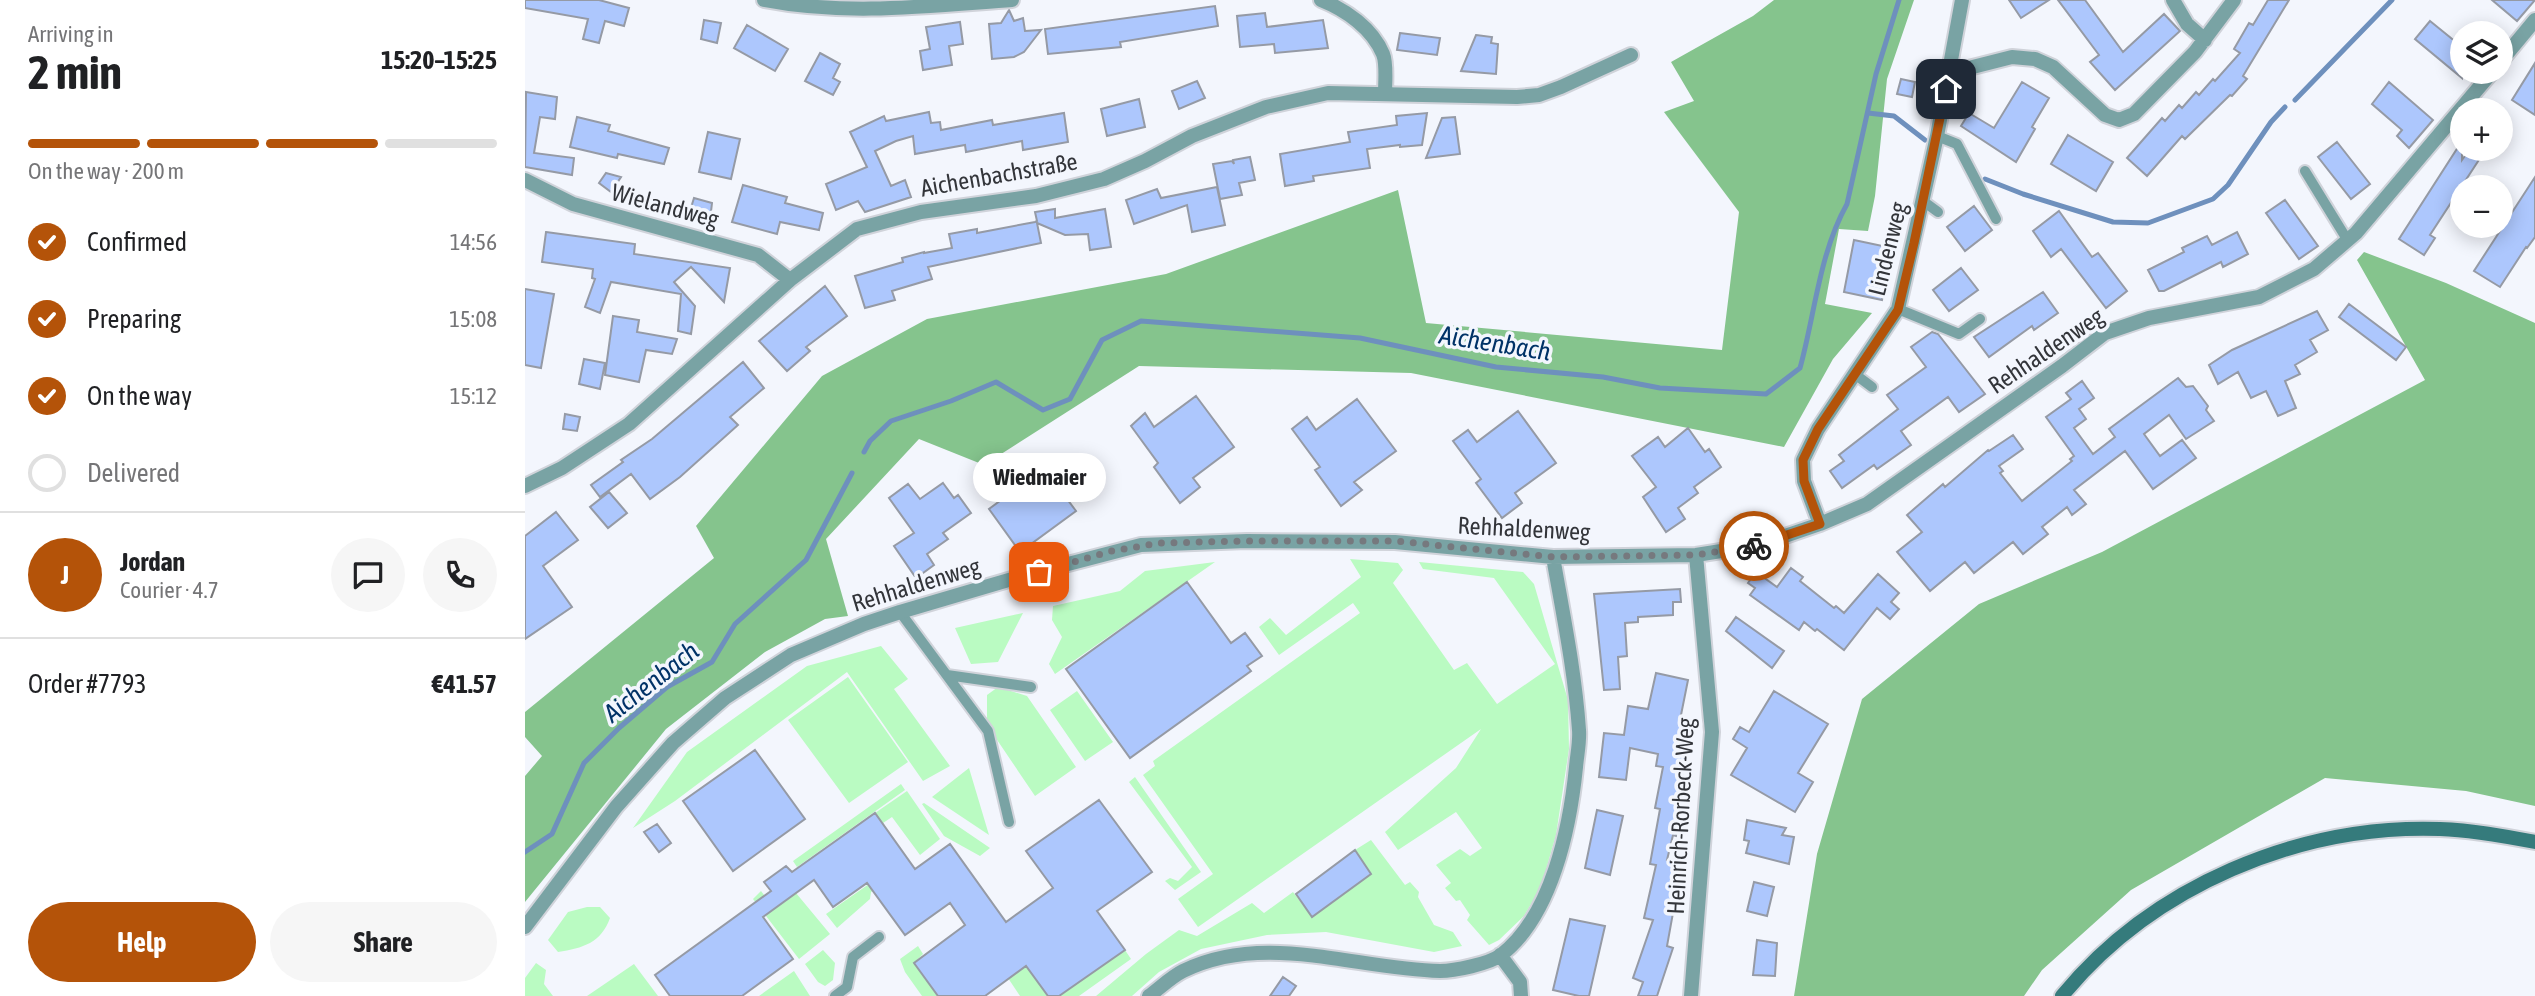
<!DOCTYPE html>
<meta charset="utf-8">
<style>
:root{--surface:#fff;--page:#f6f6f6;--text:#202124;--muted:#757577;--line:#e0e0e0;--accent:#b45309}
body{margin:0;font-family:"Asap Condensed",sans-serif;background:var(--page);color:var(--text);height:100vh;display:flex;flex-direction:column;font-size:26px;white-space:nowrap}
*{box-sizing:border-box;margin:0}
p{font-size:23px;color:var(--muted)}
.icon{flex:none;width:38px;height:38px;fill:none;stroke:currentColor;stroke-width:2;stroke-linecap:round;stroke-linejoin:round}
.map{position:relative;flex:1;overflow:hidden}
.details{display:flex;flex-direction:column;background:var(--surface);width:525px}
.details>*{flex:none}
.controls{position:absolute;left:1925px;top:21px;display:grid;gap:14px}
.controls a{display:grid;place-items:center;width:63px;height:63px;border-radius:50%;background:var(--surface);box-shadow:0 4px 18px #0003;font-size:35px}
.pin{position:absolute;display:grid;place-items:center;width:60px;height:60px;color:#fff;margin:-30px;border-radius:14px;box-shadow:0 4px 10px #0006}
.courier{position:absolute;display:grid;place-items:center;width:70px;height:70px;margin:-35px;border:5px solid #b45309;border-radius:50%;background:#fff;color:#222;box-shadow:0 2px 9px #0007}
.bubble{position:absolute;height:49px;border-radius:24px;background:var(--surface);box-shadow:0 4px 18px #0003;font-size:23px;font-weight:700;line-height:49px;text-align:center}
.summary em{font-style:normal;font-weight:700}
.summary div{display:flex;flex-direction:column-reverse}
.summary{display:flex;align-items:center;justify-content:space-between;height:119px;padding:0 28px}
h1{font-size:46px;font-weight:700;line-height:52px}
.bar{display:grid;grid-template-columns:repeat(4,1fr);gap:10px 7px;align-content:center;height:84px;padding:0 28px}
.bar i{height:9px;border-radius:5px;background:var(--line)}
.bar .current{background:var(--accent)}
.bar p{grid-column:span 4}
.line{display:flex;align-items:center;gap:18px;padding:0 28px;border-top:2px solid var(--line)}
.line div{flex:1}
.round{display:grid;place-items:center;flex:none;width:74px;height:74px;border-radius:37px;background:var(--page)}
ol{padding:0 28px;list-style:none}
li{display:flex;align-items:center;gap:21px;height:77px}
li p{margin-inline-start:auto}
li .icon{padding:7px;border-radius:50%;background:var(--accent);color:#fff;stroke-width:4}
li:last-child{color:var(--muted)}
li i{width:38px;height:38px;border:4px solid var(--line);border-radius:50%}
.cta{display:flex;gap:14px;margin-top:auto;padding:14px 28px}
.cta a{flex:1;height:80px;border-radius:42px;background:var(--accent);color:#fff;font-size:28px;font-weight:700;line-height:80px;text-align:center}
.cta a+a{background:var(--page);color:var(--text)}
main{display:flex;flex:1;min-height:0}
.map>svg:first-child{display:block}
.green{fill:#bafbc2}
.forest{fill:#85c48d}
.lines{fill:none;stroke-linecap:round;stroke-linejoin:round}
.stream{stroke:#6e90bd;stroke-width:5}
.building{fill:#adc7fd;stroke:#959aa5;stroke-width:2}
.lane-casing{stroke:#d0d3da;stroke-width:14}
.street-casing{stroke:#d0d3da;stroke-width:18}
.secondary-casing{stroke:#d0d3da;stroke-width:18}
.lane{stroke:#79a3a4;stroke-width:10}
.street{stroke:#79a3a4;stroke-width:14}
.secondary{stroke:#357b7c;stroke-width:14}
.done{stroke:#76797e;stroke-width:7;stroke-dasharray:0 12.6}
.route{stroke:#b45309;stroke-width:9}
.labels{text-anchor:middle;stroke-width:7;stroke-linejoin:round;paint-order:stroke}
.street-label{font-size:24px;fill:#33353a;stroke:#f3f6fd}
.water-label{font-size:26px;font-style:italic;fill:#003267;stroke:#f3f6fd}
</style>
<main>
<section class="details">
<div class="summary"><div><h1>2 min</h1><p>Arriving in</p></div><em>15:20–15:25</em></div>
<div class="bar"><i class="current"></i><i class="current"></i><i class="current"></i><i></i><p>On the way · 200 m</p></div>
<ol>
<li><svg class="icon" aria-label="check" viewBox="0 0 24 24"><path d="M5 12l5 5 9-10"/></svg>Confirmed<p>14:56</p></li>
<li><svg class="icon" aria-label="check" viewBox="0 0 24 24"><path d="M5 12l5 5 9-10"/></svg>Preparing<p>15:08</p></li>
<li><svg class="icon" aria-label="check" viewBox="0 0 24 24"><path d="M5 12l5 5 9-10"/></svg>On the way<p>15:12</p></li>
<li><i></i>Delivered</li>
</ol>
<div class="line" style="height:126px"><b class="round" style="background:var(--accent);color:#fff">J</b><div><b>Jordan</b><p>Courier · 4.7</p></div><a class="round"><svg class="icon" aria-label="chat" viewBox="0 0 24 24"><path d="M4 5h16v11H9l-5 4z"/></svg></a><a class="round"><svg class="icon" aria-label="phone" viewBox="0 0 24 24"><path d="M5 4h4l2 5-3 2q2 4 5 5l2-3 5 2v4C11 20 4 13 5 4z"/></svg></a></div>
<div class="line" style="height:91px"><div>Order #7793</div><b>€41.57</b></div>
<div class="cta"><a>Help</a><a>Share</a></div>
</section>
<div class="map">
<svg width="2010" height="996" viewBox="0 0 2010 996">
<rect width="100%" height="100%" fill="#f3f6fd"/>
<path class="green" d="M825 559 873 563 878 570 868 583 929 670 942 663 972 704 1030 664 969 578 898 569 894 562 998 572 1009 584 1043 700 1044 749 1031 835 1016 887 999 916 974 940 964 945 942 920 945 915 935 900 931 901 920 888 926 883 911 865 935 849 945 856 957 848 931 812 873 850 860 832 931 768 956 729 673 927 653 899 688 874 618 775 630 766 628 761 835 613 828 603 754 655 734 627 745 618 761 635 836 577Z
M690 562 530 674 524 664 537 637 527 620 528 606 595 591 620 571Z
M498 613 473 662 446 664 430 628Z
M356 646 383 679 369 689 425 766 398 781 322 672 150 801 108 828 162 752 282 666Z
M323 677 383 762 324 803 263 720Z
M473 687 502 696 551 767 510 796 462 725V695Z
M552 691 588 742 560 761 525 710Z
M444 768 464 835 407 797Z
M610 777 676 872 650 890 640 881 645 878 653 881 667 867 604 782Z
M376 784 380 790 272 867 268 861Z
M382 791 415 839 395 855 367 817 358 823 350 813Z
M399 803 465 848 455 856 419 836 397 804Z
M846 840 880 885 885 882 894 892 893 897 909 925 928 932 937 946 909 952 801 932 742 935 676 949 634 972 607 996H571L621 954 654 930 672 936 727 903 739 913 768 892 787 917 846 874 830 850Z
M377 861 381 866 346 892 345 899 312 928 301 914Z
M236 891 249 908 271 893 305 934 274 959 228 899Z
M62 907H75L85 918C76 943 58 948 33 952L23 940 43 912Z
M393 946 398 954 389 963 413 996H397L380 972 375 959Z
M488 948 523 996H495L471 960Z
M298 950 310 963 308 980 300 986 293 982 280 964Z
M600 950 606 959 554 996H534Z
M11 963 21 970 19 984 28 996H0V978Z
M109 964 133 996H62Z
M269 971 285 996H234Z"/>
<path class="forest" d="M1249 0H1389L1362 79 1350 196 1343 231 1314 229 1300 304 1347 313 1308 359 1259 447 886 373 614 366 459 465 394 439 301 539 323 616 300 619 240 652 141 729 0 902V776L17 756 0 737V712L189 558 171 526 297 376 402 319 641 274 873 190 901 323 1197 350 1214 212 1139 112 1169 101 1146 62 1228 16Z
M1839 252 1921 283 2010 323V806L1941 791 1800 778 1606 890 1517 970 1499 996H1269L1292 854 1337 699 1454 604 1577 552 1900 380 1832 260Z"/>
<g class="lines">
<path class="stream" d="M1770 100 1867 0
M1343 113 1369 116 1400 140
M1460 179 1498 194 1588 222 1623 223 1688 199 1703 185 1746 122 1760 107
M339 452 345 441 366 421 426 401 471 382 518 410 545 399 577 340 616 321 835 338 971 367 1078 377 1135 388 1241 394 1275 368C1290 314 1294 254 1322 204L1351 74 1374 0
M0 852 27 834 59 763 94 728 142 687 187 662 210 624 281 560 327 473"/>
</g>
<path class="building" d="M0 0H74L104 8 99 26 80 21 74 43 58 39 63 19 0 8Z
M1484 0H1524L1496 18Z
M1533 0H1560L1598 52 1639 14 1655 31 1590 90 1565 62 1574 55Z
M1743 0H1764L1718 76 1722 79 1707 96 1705 95 1660 139 1657 136 1622 176 1602 158 1637 118 1640 121 1654 105 1657 108 1671 92 1674 95 1688 79 1690 81 1715 53 1709 49 1724 23 1728 25Z
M1967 0H2010L1992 21Z
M690 6 693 26 595 42 596 47 523 54 520 29Z
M484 10 489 21 498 18 500 31 516 30 499 52 489 57 467 59 464 24 476 23Z
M740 13 742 27 798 20 803 48 750 53 749 44 715 47 712 16Z
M179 20 196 23 192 43 176 39Z
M1905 21 1937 47V78L1890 39Z
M435 22 438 44 424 46 427 65 398 70 395 51 405 49 401 27Z
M222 25 263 49 250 71 209 48Z
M875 33 915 38 912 55 872 50Z
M951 35 967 37 966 43 973 44 971 74 936 71Z
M295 53 315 64 308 78 315 82 308 95 280 81Z
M2010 63V115L1987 100Z
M1376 79 1390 82 1387 97 1372 94Z
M672 81 680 98 654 109 647 91Z
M1497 82 1524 98 1507 127 1510 129 1491 162 1436 126 1444 113 1469 128Z
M1864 82 1908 120 1884 148 1872 136 1877 130 1847 104Z
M1 92 32 97 30 119 15 117 9 153 49 158 47 175 0 167Z
M614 99 620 127 582 136 576 109Z
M404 112 406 123 415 122 416 130 467 120 468 125 539 113 543 142 498 150 497 141 441 152 440 145 390 154 388 136 371 141 350 151 366 186 380 180 386 197 340 212 333 201 311 210 301 184 342 167 325 132 359 116 361 121Z
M902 113 897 145 875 147V145L842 149 845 168 788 176 789 181 760 186 755 154 825 142 823 132 872 125 871 116Z
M52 117 85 125 83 131 144 148 139 164 93 154 92 158 45 147Z
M930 117 935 154 901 158 917 118Z
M183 132 215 139 206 179 174 172Z
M1543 135 1588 162 1571 191 1526 164Z
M1937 141V160L1945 149H1961L1905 235 1910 238 1899 255 1874 239Z
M1812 142 1845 184 1826 199 1793 157Z
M725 157 730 180 714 183 717 195 695 199 688 164 707 161 709 164 708 160Z
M81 173 96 177 86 192 74 183Z
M2010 177V237L2002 248 2001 247 1975 287 1949 271Z
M218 185 262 197 260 203 298 213 294 230 255 222 252 234 207 222Z
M692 187 700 225 667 232 662 205 609 224 601 200 632 189 636 198Z
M169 198 187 203 185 220 164 214Z
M1760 200 1793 246 1774 259 1741 213Z
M1449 206 1467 230 1440 251 1422 227Z
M530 209V218L580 209 586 247 565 250 563 234 540 235 512 223 516 243 403 267 407 279 367 291 370 300 340 308 330 276 378 262 377 258 399 252V253L427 248 424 234 452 229V233L510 222 512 221 510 212Z
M1534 211 1567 257 1573 253 1602 291 1581 308 1536 249 1526 257 1508 231Z
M21 232 110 244 109 254 205 268 199 302 166 267 149 282 170 306 166 334 153 331 156 294 86 282 75 313 60 307 70 279 67 278 68 269 17 262Z
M1712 232 1723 254 1698 267 1696 262 1639 291H1634L1623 270 1659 252 1657 248 1682 236 1687 245Z
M1329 240 1367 248 1357 300 1319 292Z
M1436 268 1453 290 1424 311 1408 290Z
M300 286 322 316 281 347 285 351 262 371 234 341Z
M0 289 29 294 16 368 0 365Z
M1518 292 1533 313 1509 330 1507 326 1464 357 1449 337Z
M1824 304 1881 347 1871 360 1814 317Z
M1792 311 1803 330 1785 340 1792 352 1770 365 1775 374 1760 381 1771 408 1753 416 1741 391 1726 398 1713 372 1693 384 1684 365 1707 350Z
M88 316 114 320 112 332 152 339 147 354 121 350 114 382 80 375Z
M1407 332 1413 334 1460 394 1434 412 1423 397 1376 431 1386 445 1352 469 1349 465 1317 488 1305 471 1319 461 1314 455 1373 409 1362 395 1401 367 1386 347Z
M59 359 80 363 75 389 54 384Z
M218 362 239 388 205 417 213 425 155 477 125 499 106 474 75 497 66 485 98 462 96 460 127 439Z
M1653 378 1661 387 1668 386 1683 406 1681 410 1689 421 1661 439 1644 415 1619 434 1635 456 1657 440 1671 458 1628 489 1600 451 1549 490 1561 504 1547 515 1542 507 1517 527 1523 534 1498 554 1488 542 1449 573 1440 562 1405 591 1372 552 1397 532 1382 515 1418 484 1420 487 1463 450 1464 451 1488 435 1498 449 1474 466 1478 471 1475 473 1497 501 1547 461 1545 459 1549 456 1521 417 1546 399 1541 393 1557 381 1569 398 1554 409 1561 419 1549 428 1568 454 1590 437 1584 429Z
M671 396 709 447 668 478 675 487 655 503 629 467 633 463 606 426 620 413 629 427Z
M832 399 871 451 829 482 837 490 816 506 790 470 795 467 767 429 782 417 791 430Z
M993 411 1031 463 990 493 997 503 977 518 951 483 956 479 928 441 943 430 952 442Z
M40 414 55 417 52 431 38 429Z
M1163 428 1180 452 1184 449 1196 467 1169 487 1173 493 1153 508 1160 519 1141 532 1118 497 1131 487 1107 456 1133 437 1140 447Z
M519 468 551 511 495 552 464 509Z
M418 483 429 498 433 495 446 513 418 533 423 539 402 554 409 565 391 578 369 546 389 533 364 498 383 484 395 499Z
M84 492 102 513 83 528 65 507Z
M31 512 53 540 18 566 47 607 0 639V536Z
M1266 568 1278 577 1275 581 1309 608 1311 606 1319 613 1353 574 1374 593 1366 602 1374 609 1365 619 1352 608 1319 650 1292 629 1290 631 1279 622 1274 630 1225 595 1230 588 1223 583 1231 572 1252 587Z
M662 582 706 643 720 633 737 656 722 666 726 671 605 758 541 669Z
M1155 589 1156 602H1148V615L1113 617V622L1100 623 1102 656 1093 657 1095 689 1079 690 1069 594Z
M1211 617 1259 651 1247 668 1201 631Z
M1131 673 1163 680 1154 725 1160 726 1158 740 1163 741 1153 802 1157 803 1151 836 1148 835 1142 860 1150 862 1148 873 1155 874 1142 946 1148 948 1132 996H1113L1118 982 1108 978 1128 920 1119 918 1131 865 1125 864 1135 809 1130 808 1138 767 1131 766 1133 754 1105 748 1101 780 1074 777 1079 733 1099 735 1103 706 1123 709Z
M1249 691 1303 724 1273 773 1288 782 1270 812 1206 775 1222 748 1208 739 1215 727 1224 732Z
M230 750 280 819 208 871 158 801Z
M574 800 627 872 572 911 600 950 534 996H523L501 966 460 996H413L389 963 440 925 425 903 380 935 342 883 308 907 289 880 238 917 268 959 217 996H145L130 975 246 891 239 882 261 866 267 872 350 813 390 869 425 844 481 922 528 888 501 851Z
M1072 810 1098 816 1085 875 1060 868Z
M1222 820 1261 828 1257 835 1269 837 1264 864 1221 853 1224 841 1219 840Z
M132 824 146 843 134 852 119 832Z
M830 850 846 874 787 917 771 894Z
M1229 882 1249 887 1242 916 1222 911Z
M1045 919 1080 926 1064 996H1054L1028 990Z
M1232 940 1252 943 1250 976 1228 975Z
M758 977 771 986 764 996H745Z"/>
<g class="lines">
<g class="lane-casing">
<path id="lane" d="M1412 136 1432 144 1471 219
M1780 171 1823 241
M1398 201 1413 212
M1373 309 1434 334 1455 319
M1331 375 1347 387
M375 612 463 731 484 822
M422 675 506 687
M310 996 322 987 328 957 354 937"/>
</g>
<g class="street-casing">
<path id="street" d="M239 0C321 16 404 6 487 0
M796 0C821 10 847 28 858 54 862 64 860 82 860 93
M1648 0 1662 24 1680 40
M1976 61 2010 20
M1424 73 1487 57 1510 59 1528 67 1580 115 1594 120 1609 114 1670 52 1709 0
M0 180 48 204 233 255 265 280
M0 486 37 468 104 424 265 280 332 229 396 212 511 196 579 179 620 161 667 136 741 107 803 93 992 97 1014 95 1036 87 1106 55
M1295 524 1279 481 1278 460 1293 429 1373 309 1412 136 1437 0
M0 927 91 807 148 743 200 698 266 655 339 624 375 612 497 576 616 545 722 541 870 542 1028 557 1171 555 1234 545 1295 524 1342 504 1537 366 1580 333 1624 318 1734 297 1789 269 1831 233 1967 72
M975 955 995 982 996 996
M624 996C635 988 646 977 658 971 740 931 829 969 915 971 929 971 964 964 976 955 1027 916 1045 827 1051 767 1052 755 1055 742 1054 730 1050 672 1038 614 1028 557
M1166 996 1187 732 1171 555"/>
</g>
<g class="secondary-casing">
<path id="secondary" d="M1537 996C1627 886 1774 824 1915 829 1947 830 1979 836 2010 842"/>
</g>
<use href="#lane" class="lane"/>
<use href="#street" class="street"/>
<use href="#secondary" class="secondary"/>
</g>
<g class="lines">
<path class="done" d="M514 572 587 551 635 543 722 541H870L1028 557 1171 555 1229 546"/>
<path class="route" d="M1229 546 1295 524 1279 481 1278 460 1293 429 1373 310 1389 243 1421 89"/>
</g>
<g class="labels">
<g class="street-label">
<text transform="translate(474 175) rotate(-10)" y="8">Aichenbachstraße</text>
<text transform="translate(140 206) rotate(15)" y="8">Wielandweg</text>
<text transform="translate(1363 249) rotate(-76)" y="8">Lindenweg</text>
<text transform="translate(1521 351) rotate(-34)" y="8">Rehhaldenweg</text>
<text transform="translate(999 529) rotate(3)" y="8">Rehhaldenweg</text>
<text transform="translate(391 585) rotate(-17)" y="8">Rehhaldenweg</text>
<text transform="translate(1156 816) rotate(-87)" y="8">Heinrich-Rorbeck-Weg</text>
</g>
<g class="water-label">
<text transform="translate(970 343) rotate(9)" y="9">Aichenbach</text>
<text transform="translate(126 682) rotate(-38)" y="9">Aichenbach</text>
</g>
</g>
</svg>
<div class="controls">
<a><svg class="icon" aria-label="layers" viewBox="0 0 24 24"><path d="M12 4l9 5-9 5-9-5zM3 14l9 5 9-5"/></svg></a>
<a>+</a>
<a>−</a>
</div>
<div class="pin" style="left:514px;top:572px;background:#ea580c"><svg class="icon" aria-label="bag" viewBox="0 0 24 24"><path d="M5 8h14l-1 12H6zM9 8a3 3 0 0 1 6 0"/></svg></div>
<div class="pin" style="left:1421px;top:89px;background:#1f2937"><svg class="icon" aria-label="home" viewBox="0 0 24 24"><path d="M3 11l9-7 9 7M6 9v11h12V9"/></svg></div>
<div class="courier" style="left:1229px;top:546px"><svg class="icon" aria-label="bike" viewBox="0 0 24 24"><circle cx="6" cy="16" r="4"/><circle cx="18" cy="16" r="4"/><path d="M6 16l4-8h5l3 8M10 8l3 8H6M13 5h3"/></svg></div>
<div class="bubble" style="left:448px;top:453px;width:133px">Wiedmaier</div>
</div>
</main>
